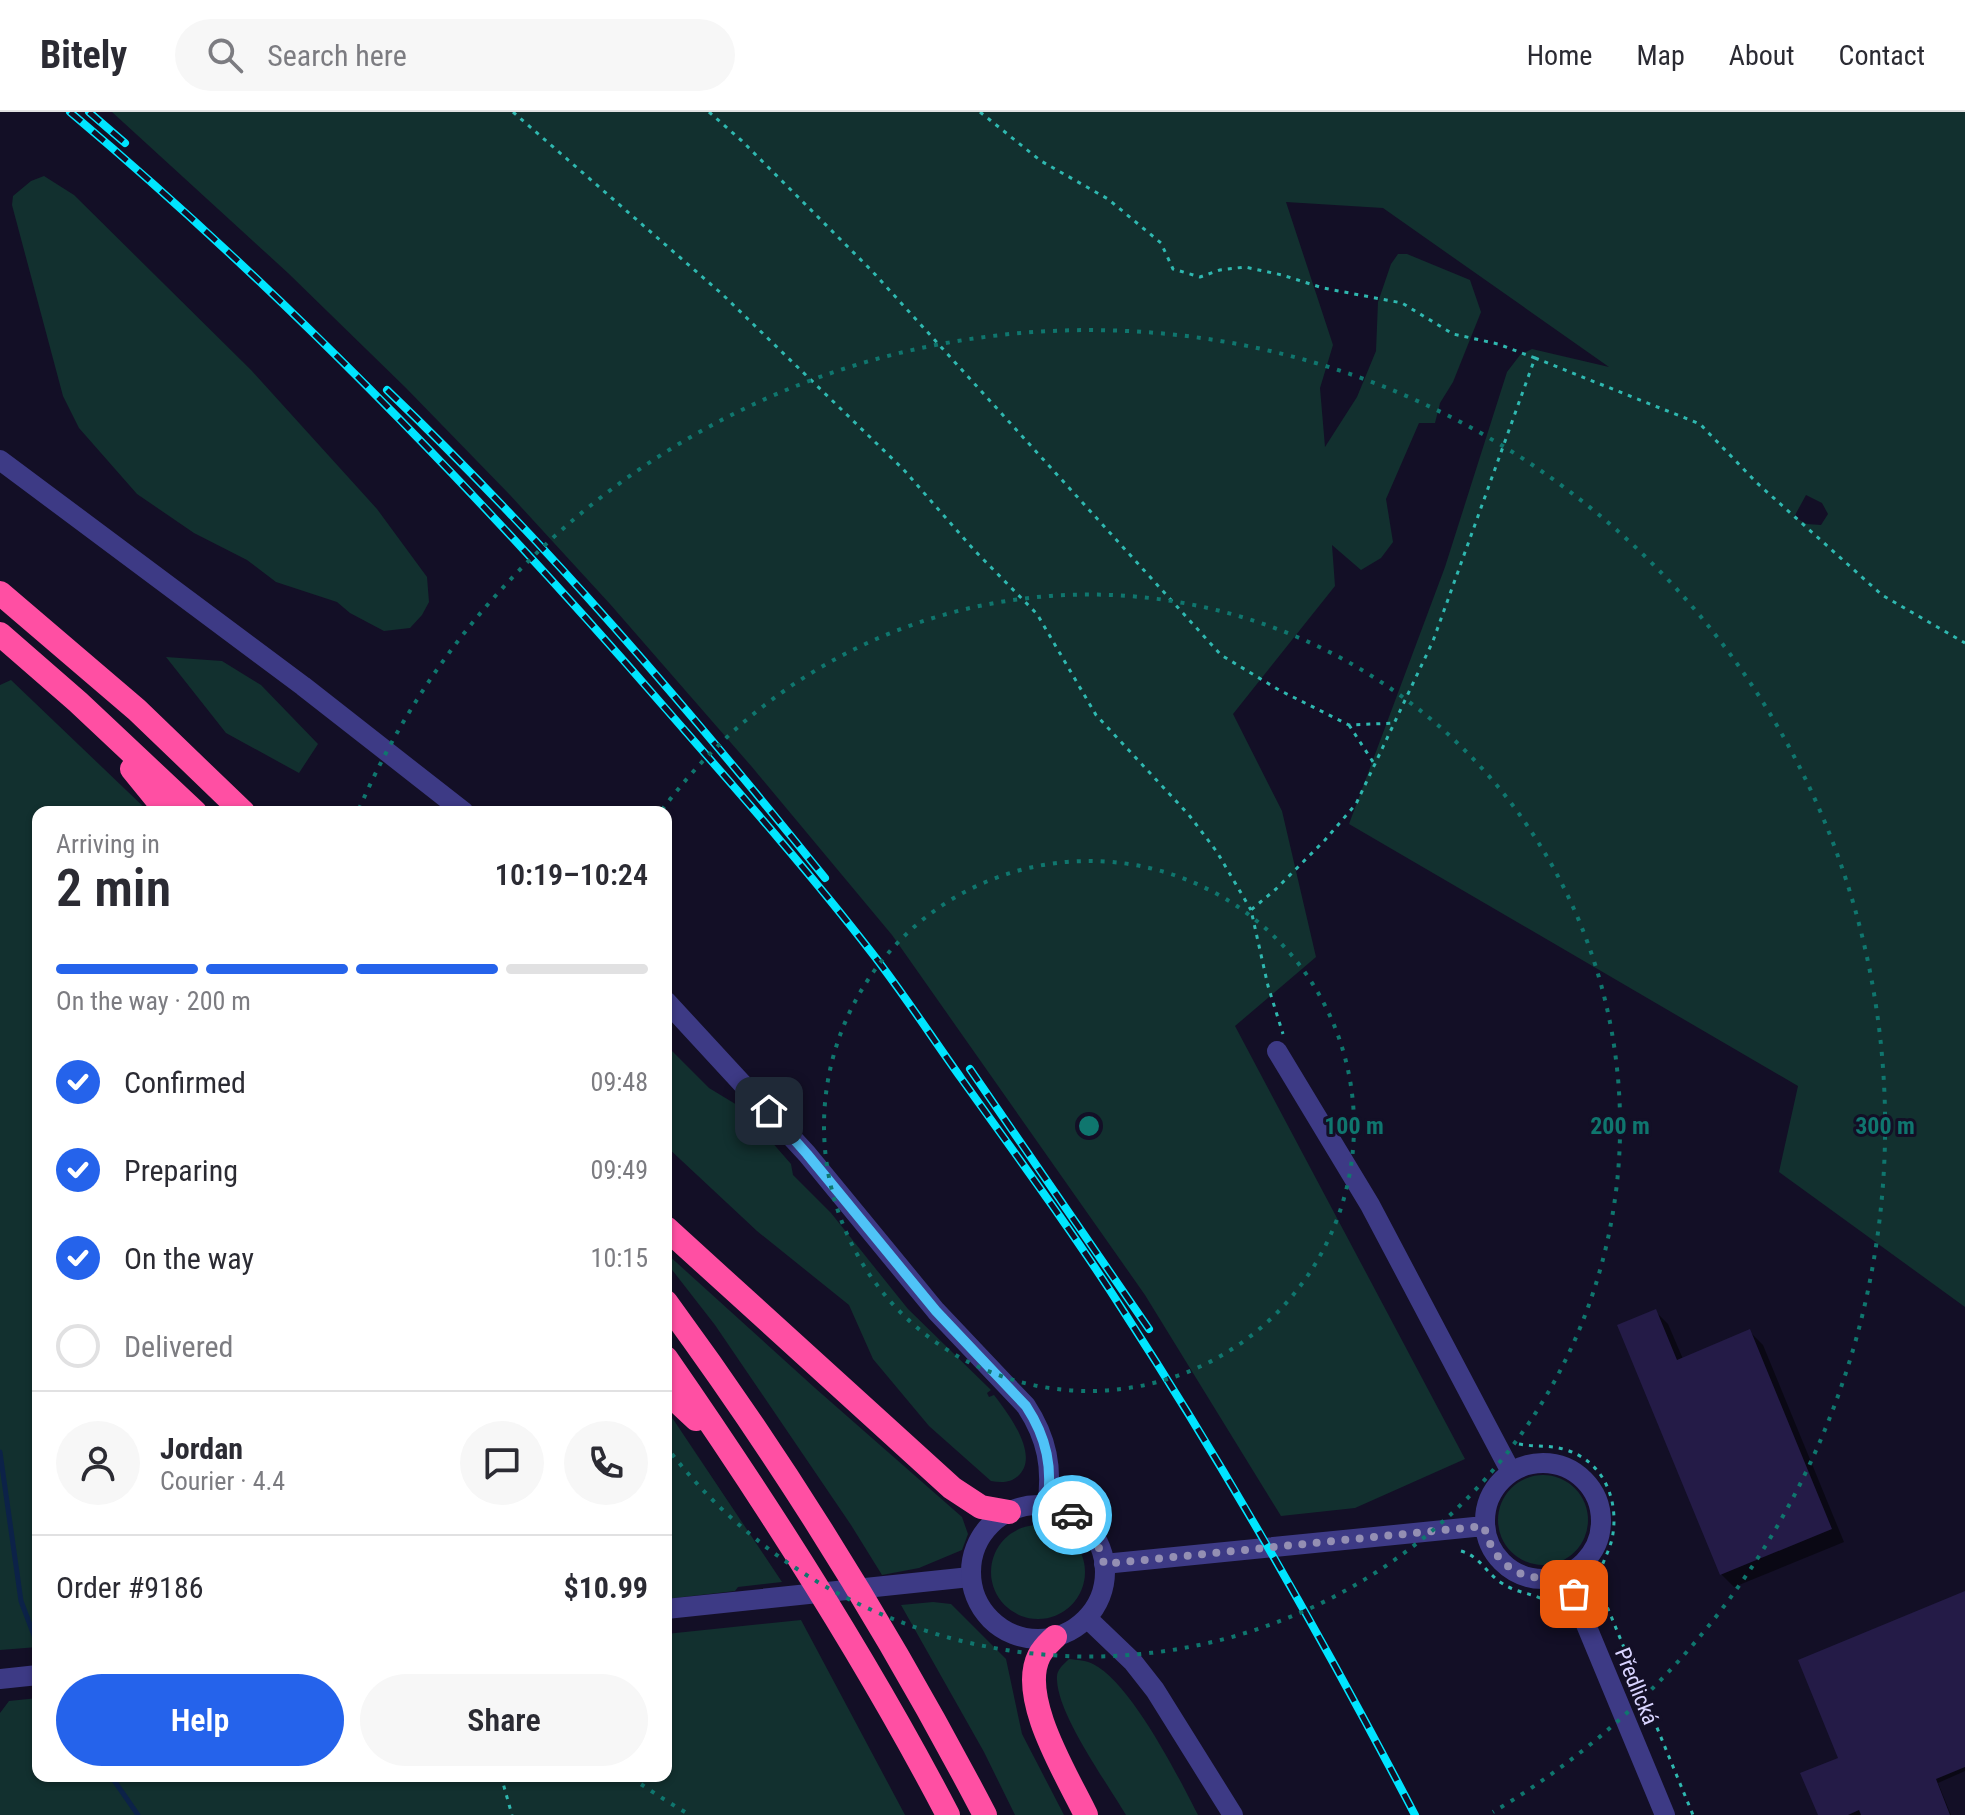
<!DOCTYPE html>
<meta charset="utf-8">
<style>
:root{--surface:#fff;--page:#f7f7f7;--text:#2b2b33;--muted:#7c7c81;--line:#e1e1e2;--accent:#2563eb}
body{margin:0;font-family:"Roboto Condensed",sans-serif;background:var(--page);color:var(--text);height:100vh;display:flex;flex-direction:column;font-size:30px;white-space:nowrap}
*{box-sizing:border-box;margin:0}
p{font-size:26px;color:var(--muted)}
.icon{flex:none;width:44px;height:44px;fill:none;stroke:currentColor;stroke-width:2;stroke-linecap:round;stroke-linejoin:round}
.map{position:relative;flex:1;overflow:hidden}
.drawer{position:absolute;left:32px;top:694px;width:640px;height:976px;display:flex;flex-direction:column;background:var(--surface);border-radius:16px;box-shadow:0 2px 6px #0004}
.drawer>*{flex:none}
.pin{position:absolute;display:grid;place-items:center;width:68px;height:68px;color:#fff;margin:-34px;border-radius:16px;box-shadow:0 4px 12px #0006}
.courier{position:absolute;display:grid;place-items:center;width:80px;height:80px;margin:-40px;border:6px solid #4fc3f7;border-radius:50%;background:#fff;color:#222;box-shadow:0 2px 10px #0007}
.headline em{font-style:normal;font-weight:600}
.headline div{display:flex;flex-direction:column-reverse}
.headline{display:flex;align-items:center;justify-content:space-between;height:136px;padding:0 24px}
h1{font-size:52px;font-weight:600;line-height:60px}
.bar{display:grid;grid-template-columns:repeat(4,1fr);gap:12px 8px;align-content:center;height:96px;padding:0 24px}
.bar i{height:10px;border-radius:6px;background:var(--line)}
.bar .selected{background:var(--accent)}
.bar p{grid-column:span 4}
.line{display:flex;align-items:center;gap:20px;padding:0 24px;border-top:2px solid var(--line)}
.line div{flex:1}
.round{display:grid;place-items:center;flex:none;width:84px;height:84px;border-radius:42px;background:var(--page)}
ol{padding:0 24px;list-style:none}
li{display:flex;align-items:center;gap:24px;height:88px}
li p{margin-inline-start:auto}
li .icon{padding:8px;border-radius:50%;background:var(--accent);color:#fff;stroke-width:4}
li:last-child{color:var(--muted)}
li i{width:44px;height:44px;border:4px solid var(--line);border-radius:50%}
.primary-button{display:flex;gap:16px;margin-top:auto;padding:16px 24px}
.primary-button a{flex:1;height:92px;border-radius:48px;background:var(--accent);color:#fff;font-size:32px;font-weight:600;line-height:92px;text-align:center}
.primary-button a+a{background:var(--page);color:var(--text)}
header{display:flex;align-items:center;gap:48px;box-sizing:border-box;height:112px;padding:0 40px;background:var(--surface);border-bottom:2px solid var(--line)}
header strong{font-size:38px}
nav{display:flex;gap:44px;margin-inline-start:auto;font-size:28px}
.search{width:560px;height:72px;background:var(--page);display:flex;align-items:center;gap:20px;box-sizing:border-box;padding:0 28px;border-radius:44px;color:var(--muted);font-size:30px}
.map>svg:first-child{display:block}
.green{fill:#12302f;fill-rule:evenodd}
.shadow{fill:#0007}
.lines{fill:none;stroke-linecap:round;stroke-linejoin:round}
.stream{stroke:#0c2248;stroke-width:5}
.building{fill:#241b47}
.path{stroke:#2fb8b0;stroke-width:3;stroke-dasharray:4 6;stroke-linecap:butt}
.minor{stroke:#3d3a85;stroke-width:20}
.tertiary{stroke:#3d3a85;stroke-width:20}
.motorway{stroke:#ff4fa3;stroke-width:24}
.rail-casing{stroke:#00e5ff;stroke-width:8}
.rail{stroke:#130f26;stroke-width:5;stroke-dasharray:15;stroke-linecap:butt}
.done{stroke:#948fb3;stroke-width:8;stroke-dasharray:0 14.4}
.route{stroke:#4fc3f7;stroke-width:10}
.ring{fill:none;stroke:#0f766e;stroke-width:4;stroke-dasharray:4 8}
.labels{text-anchor:middle;stroke-width:6;stroke-linejoin:round;paint-order:stroke}
.street-label{font-size:22px;fill:#d9d4ff;stroke:#130f26}
.centre{fill:#0f766e;stroke:#130f26;stroke-width:4}
.ring-label{font-size:24px;text-anchor:middle;font-weight:bold;fill:#0f766e;stroke:#130f26;stroke-width:6;stroke-linejoin:round;paint-order:stroke}
</style>
<header>
<strong>Bitely</strong>
<div class="search"><svg class="icon" aria-label="search" viewBox="0 0 24 24"><circle cx="10" cy="10" r="6"/><path d="M15 15l6 6"/></svg>Search here</div>
<nav><a>Home</a><a>Map</a><a>About</a><a>Contact</a></nav>
</header>
<div class="map">
<svg width="1965" height="1703" viewBox="0 0 1965 1703">
<rect width="100%" height="100%" fill="#130f26"/>
<path class="green" d="M112 0H1965V1195L1779 1060 1798 974 1349 712 1445 455 1507 260 1520 243 1532 237 1609 255 1383 96 1286 90 1333 233 1320 276 1325 335 1357 285 1376 239 1378 190 1391 152 1398 142H1407L1470 168 1481 200 1453 270 1440 291 1435 311H1419L1386 387 1393 430 1381 446 1361 458 1332 433 1335 474 1233 602 1282 699 1316 845 1235 914 1465 1347 1355 1396 1281 1404 1145 1183 892 823 752 655 610 492 510 383 406 276 288 161ZM1806 383 1822 391 1828 402 1821 413 1807 412 1794 405Z
M44 64 74 83 251 258 377 397 427 465 429 490 422 503 410 516 384 519 350 501 337 490 276 470 247 448 194 421 137 382 79 316 63 284 12 93 13 84 31 69Z
M166 545 222 549 261 573 318 632 299 661 226 621Z
M11 568 149 700H38V1535L0 1538V573Z
M666 933 709 976 742 996 791 1052 793 1063 831 1101 908 1197 991 1278 987 1281 989 1285 994 1283C1007 1300 1039 1341 1020 1362 1012 1371 1002 1371 991 1369L929 1314 873 1247 849 1193 757 1119 666 1034Z
M666 1141 815 1276 962 1405 968 1422 962 1438 919 1456 882 1463 851 1413 715 1213 666 1150Z
M666 1300 673 1307 782 1470 738 1475 735 1479 666 1487Z
M1498 1408a45 45 0 1 1 90 0a45 45 0 1 1-90 0Z
M991 1460a47 47 0 1 1 94 0a47 47 0 1 1-94 0Z
M933 1490 951 1492 1006 1547 1022 1622 1064 1703H1015L984 1640 901 1493Z
M801 1508 905 1703H0V1601L9 1589 38 1586V1664H666V1522Z
M1069 1547C1077 1548 1086 1548 1093 1552 1131 1571 1178 1664 1198 1703H1126C1107 1671 1058 1603 1057 1568 1056 1558 1062 1554 1069 1547Z"/>
<path class="shadow" d="M1655 1199 1668 1212 1683 1247 1750 1220 1763 1233 1844 1430 1734 1475 1721 1462Z
M1965 1481V1659L1938 1671 1951 1703H1820L1841 1647Z"/>
<g class="lines">
<path class="stream" d="M0 1340 21 1489 38 1534
M111 1664 138 1703"/>
</g>
<path class="building" d="M1656 1197 1677 1248 1750 1217 1832 1417 1720 1463 1617 1213Z
M1965 1479V1655L1936 1667 1950 1703H1861L1859 1698 1848 1703H1818L1800 1661 1838 1646 1798 1548Z"/>
<g class="lines">
<path class="path" d="M513 0 722 182 903 357 975 439 1037 502 1096 603 1189 703 1217 740 1251 798
M709 0 742 29 872 159 1221 543 1279 578 1349 613 1396 611
M980 0 1041 49 1108 87 1161 131 1173 157 1200 165 1220 158 1245 155 1282 163 1323 176 1402 191 1453 222 1498 232 1535 246 1433 529 1356 692 1325 728 1276 777 1251 798 1268 874 1283 922
M1535 246 1700 312 1757 371 1882 483 1965 531
M1349 613 1375 653
M1519 1332C1534 1335 1549 1333 1563 1337 1604 1348 1620 1389 1612 1427 1608 1444 1597 1457 1599 1475L1693 1703
M1461 1439C1479 1444 1485 1459 1500 1470 1521 1485 1542 1479 1560 1501
M501 1664 512 1703"/>
<path class="minor" d="M1277 939 1370 1093 1511 1360
M1485 1409a58 58 0 1 1 116 0a58 58 0 1 1-116 0Z
M1104 1452 1484 1414
M1565 1462 1665 1703
M666 1497 970 1465
M0 1567 38 1563"/>
<path class="tertiary" d="M0 348 303 574 464 700
M666 889 807 1042 936 1199 1026 1294C1047 1326 1053 1356 1047 1394
M971 1460a67 67 0 1 1 134 0a67 67 0 1 1-134 0Z
M1087 1506 1133 1550 1155 1578 1233 1703"/>
<path class="motorway" d="M0 481 137 598 243 700
M0 522 78 590 195 700
M132 657 167 700
M666 1116 952 1376 981 1395 1009 1400
M666 1190C785 1352 892 1525 985 1703
M666 1246C768 1393 865 1544 948 1703
M666 1279 696 1307
M1055 1525C1049 1531 1043 1536 1039 1544 1018 1586 1068 1665 1086 1703"/>
<g class="rail-casing">
<path id="rail" d="M70 0C285 181 482 385 666 597 736 677 807 757 872 841 903 881 931 924 961 966 1016 1043 1073 1120 1124 1200 1230 1363 1325 1531 1415 1703
M89 0 125 31
M387 278C545 429 688 596 825 766
M970 957 1149 1217"/>
</g>
<use href="#rail" class="rail"/>
</g>
<g class="lines">
<path class="done" d="M1072 1403C1090 1416 1099 1431 1104 1452L1484 1414C1493 1454 1526 1475 1565 1462L1574 1482"/>
<path class="route" d="M769 999 807 1042 936 1199 1026 1294C1047 1326 1053 1356 1047 1394L1072 1403"/>
</g>
<g class="ring">
<circle cx="1089" cy="1014" r="265"/>
<path d="M662 698A531 531 0 1 1 668 1337"/>
<path d="M685 1700A796 796 0 0 1 632 1666M359 697A796 796 0 1 1 1493 1700"/>
</g>
<g class="labels">
<g class="street-label">
<text transform="translate(1637 1574) rotate(68)" y="8">Předlická</text>
</g>
</g>
<circle cx="1089" cy="1014" r="12" class="centre"/>
<g class="ring-label">
<text x="1354" y="1022">100 m</text>
<text x="1620" y="1022">200 m</text>
<text x="1885" y="1022">300 m</text>
</g>
</svg>
<div class="pin" style="left:1574px;top:1482px;background:#ea580c"><svg class="icon" aria-label="bag" viewBox="0 0 24 24"><path d="M5 8h14l-1 12H6zM9 8a3 3 0 0 1 6 0"/></svg></div>
<div class="pin" style="left:769px;top:999px;background:#1f2937"><svg class="icon" aria-label="home" viewBox="0 0 24 24"><path d="M3 11l9-7 9 7M6 9v11h12V9"/></svg></div>
<div class="courier" style="left:1072px;top:1403px"><svg class="icon" aria-label="car" viewBox="0 0 24 24"><path d="M5 17H2v-5l4-1 3-4h7l3 4 3 1v5h-3M9 17h6M6 11h13"/><circle cx="7" cy="17" r="2"/><circle cx="17" cy="17" r="2"/></svg></div>
<section class="drawer">
<div class="headline"><div><h1>2 min</h1><p>Arriving in</p></div><em>10:19–10:24</em></div>
<div class="bar"><i class="selected"></i><i class="selected"></i><i class="selected"></i><i></i><p>On the way · 200 m</p></div>
<ol>
<li><svg class="icon" aria-label="check" viewBox="0 0 24 24"><path d="M5 12l5 5 9-10"/></svg>Confirmed<p>09:48</p></li>
<li><svg class="icon" aria-label="check" viewBox="0 0 24 24"><path d="M5 12l5 5 9-10"/></svg>Preparing<p>09:49</p></li>
<li><svg class="icon" aria-label="check" viewBox="0 0 24 24"><path d="M5 12l5 5 9-10"/></svg>On the way<p>10:15</p></li>
<li><i></i>Delivered</li>
</ol>
<div class="line" style="height:144px"><a class="round"><svg class="icon" aria-label="person" viewBox="0 0 24 24"><circle cx="12" cy="8" r="4"/><path d="M4 21q1-7 8-7t8 7"/></svg></a><div><b>Jordan</b><p>Courier · 4.4</p></div><a class="round"><svg class="icon" aria-label="chat" viewBox="0 0 24 24"><path d="M4 5h16v11H9l-5 4z"/></svg></a><a class="round"><svg class="icon" aria-label="phone" viewBox="0 0 24 24"><path d="M5 4h4l2 5-3 2q2 4 5 5l2-3 5 2v4C11 20 4 13 5 4z"/></svg></a></div>
<div class="line" style="height:104px"><div>Order #9186</div><b>$10.99</b></div>
<div class="primary-button"><a>Help</a><a>Share</a></div>
</section>
</div>
